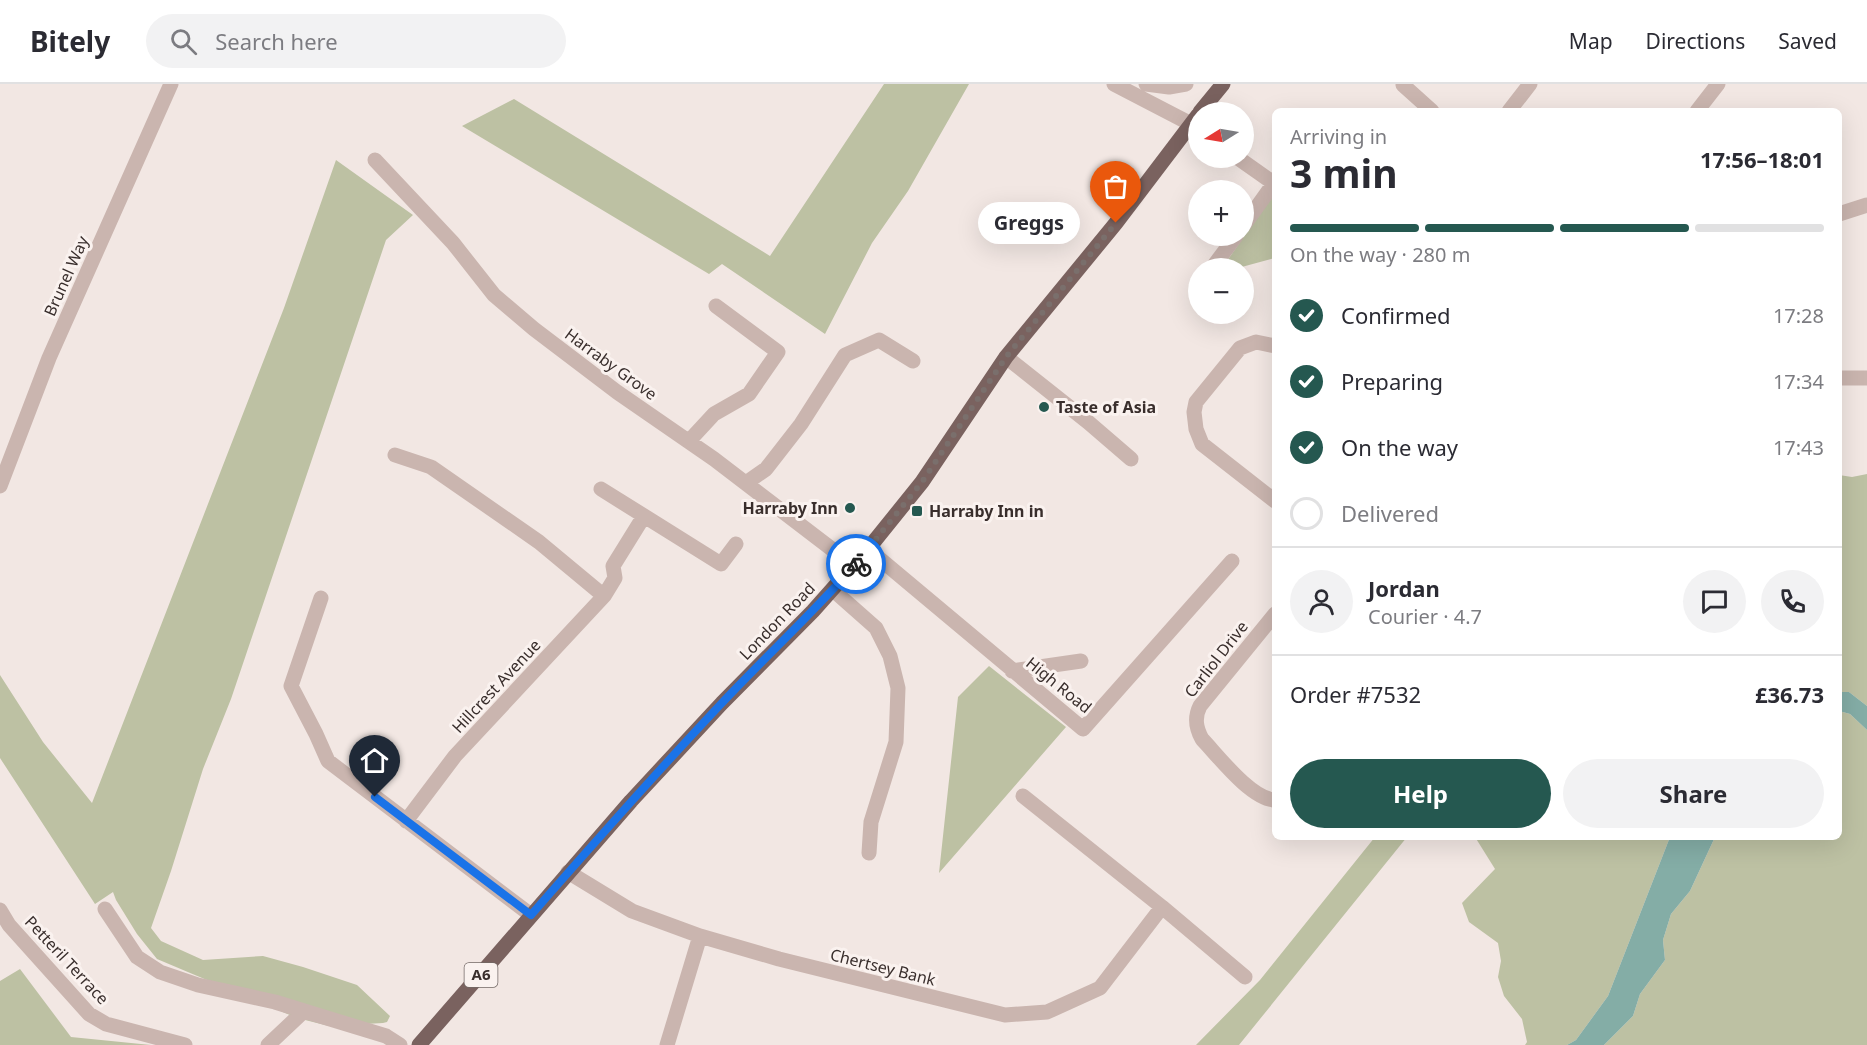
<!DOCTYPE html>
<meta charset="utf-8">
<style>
:root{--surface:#fff;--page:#f2f2f3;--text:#2b2b33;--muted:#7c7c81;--line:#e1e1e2;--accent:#255850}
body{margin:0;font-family:"Noto Sans",sans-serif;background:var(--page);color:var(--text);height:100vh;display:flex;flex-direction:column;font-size:22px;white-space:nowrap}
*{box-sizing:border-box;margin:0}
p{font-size:20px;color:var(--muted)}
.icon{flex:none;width:33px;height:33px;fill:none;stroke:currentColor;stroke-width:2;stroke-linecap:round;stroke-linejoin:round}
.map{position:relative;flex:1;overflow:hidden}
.side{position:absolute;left:1272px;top:24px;width:570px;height:732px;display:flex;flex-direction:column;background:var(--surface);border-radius:9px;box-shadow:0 6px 24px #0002}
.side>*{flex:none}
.needle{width:39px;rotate:259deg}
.buttons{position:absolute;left:1188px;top:18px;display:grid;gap:12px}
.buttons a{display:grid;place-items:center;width:66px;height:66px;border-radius:50%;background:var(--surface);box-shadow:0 6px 24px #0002;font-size:30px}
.pin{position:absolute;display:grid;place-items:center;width:51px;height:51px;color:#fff;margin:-62px -26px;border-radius:50% 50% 50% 0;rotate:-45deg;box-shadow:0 0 6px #0007}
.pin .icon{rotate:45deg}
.courier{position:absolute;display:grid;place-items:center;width:60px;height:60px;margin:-30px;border:4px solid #1a73e8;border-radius:50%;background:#fff;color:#222;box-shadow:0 2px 8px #0007}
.bubble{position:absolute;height:42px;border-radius:21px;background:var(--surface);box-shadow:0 6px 24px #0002;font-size:20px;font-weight:700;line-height:42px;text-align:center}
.summary em{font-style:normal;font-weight:700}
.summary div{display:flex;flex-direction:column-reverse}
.summary{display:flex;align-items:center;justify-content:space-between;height:102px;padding:0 18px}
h1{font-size:39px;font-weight:700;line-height:45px}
.bar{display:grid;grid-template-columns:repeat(4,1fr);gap:9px 6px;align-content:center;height:72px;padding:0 18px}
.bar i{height:8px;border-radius:4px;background:var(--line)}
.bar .current{background:var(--accent)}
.bar p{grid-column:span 4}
.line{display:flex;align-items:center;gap:15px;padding:0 18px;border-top:2px solid var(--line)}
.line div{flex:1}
.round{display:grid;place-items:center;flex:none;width:63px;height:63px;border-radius:32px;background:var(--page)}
ol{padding:0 18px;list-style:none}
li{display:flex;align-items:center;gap:18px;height:66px}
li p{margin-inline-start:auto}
li .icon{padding:6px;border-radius:50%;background:var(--accent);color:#fff;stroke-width:4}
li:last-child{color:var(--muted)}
li i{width:33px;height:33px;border:3px solid var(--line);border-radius:50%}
.cta{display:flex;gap:12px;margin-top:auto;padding:12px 18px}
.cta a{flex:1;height:69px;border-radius:36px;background:var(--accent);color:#fff;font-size:24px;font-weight:700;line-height:69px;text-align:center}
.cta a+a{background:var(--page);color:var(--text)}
header{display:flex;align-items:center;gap:36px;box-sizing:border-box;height:84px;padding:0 30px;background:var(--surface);border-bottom:2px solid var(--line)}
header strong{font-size:28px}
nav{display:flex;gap:33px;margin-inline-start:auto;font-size:21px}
.search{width:420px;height:54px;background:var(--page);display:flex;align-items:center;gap:15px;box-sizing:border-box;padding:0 21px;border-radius:33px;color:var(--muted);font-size:22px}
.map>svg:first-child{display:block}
.green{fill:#bdc1a3}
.water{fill:#84ada6}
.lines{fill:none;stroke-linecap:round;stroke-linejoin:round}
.minor{stroke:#cab5af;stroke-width:15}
.tertiary{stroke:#cab5af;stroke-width:15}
.primary{stroke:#7a625f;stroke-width:15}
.done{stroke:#7a6f6c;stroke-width:6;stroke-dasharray:0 10.8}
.route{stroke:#1a73e8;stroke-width:8}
.poi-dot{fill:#255850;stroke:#faf2ef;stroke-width:2}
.labels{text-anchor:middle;stroke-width:6;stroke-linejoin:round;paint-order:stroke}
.shield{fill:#faf2ef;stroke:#736966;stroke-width:1.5}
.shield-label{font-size:15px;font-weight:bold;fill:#392e2c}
.street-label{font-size:16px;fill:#392e2c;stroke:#faf2ef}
.poi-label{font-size:16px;font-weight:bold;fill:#392e2c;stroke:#faf2ef;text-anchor:start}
</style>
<header>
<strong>Bitely</strong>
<div class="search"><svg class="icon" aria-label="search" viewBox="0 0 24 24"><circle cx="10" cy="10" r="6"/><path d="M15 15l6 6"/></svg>Search here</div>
<nav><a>Map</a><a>Directions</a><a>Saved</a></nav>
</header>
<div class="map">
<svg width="1867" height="961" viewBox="0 0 1867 961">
<rect width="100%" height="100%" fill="#f2e7e3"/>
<path class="green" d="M884 0H969L908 107 872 159 825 250 722 180 709 190 462 42 514 15 770 172Z
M336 76 413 131 386 156 231 615 203 685 171 787 151 844 161 857 203 876 263 872 303 883 357 901 390 932 387 938 383 939 329 942 297 934 157 875 137 850 116 816 113 808 95 820 0 674V591L43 658 92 719 284 224Z
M1273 111 1275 112V174L1238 184H1222Z
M1867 390V622L1849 608H1839V391L1852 393Z
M989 582 1066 643 939 789 958 613Z
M1839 627 1850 630 1867 646V961H1604L1633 932 1640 910 1665 876 1663 856 1671 830 1690 807 1715 753H1839Z
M1375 753H1407L1239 961H1196L1260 896Z
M1475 753H1670L1608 912 1576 956 1567 961H1525L1527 958 1522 935 1504 912 1498 893 1501 877 1498 859 1469 838 1462 819 1495 785Z
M20 885 71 953 151 961H0V897Z"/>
<path class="water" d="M1839 608H1849L1867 622V646L1850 630 1839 627Z
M1670 753H1715L1690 807 1671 830 1663 856 1665 876 1640 910 1633 932 1604 961H1567L1576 956 1608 912Z"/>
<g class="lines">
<path class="minor" d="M1403 1 1432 27
M1509 27 1530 0
M1697 27 1718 0
M1238 74 1275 100
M375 76 453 159 494 211 534 245 617 308 714 375 854 482
M1839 130 1867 121
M1244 141 1274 99
M1212 184 1236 152
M1275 262 1256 258 1240 264 1196 318 1194 328 1196 345 1202 360 1275 417
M1006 273 1088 338 1131 375
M1839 294H1867
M689 357 714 330 749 310 778 268 716 222
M395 371 431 383 539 458 604 512
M746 399 766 385 801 340 845 271 879 256 913 277
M0 402 49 274 171 0
M601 405 721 480 736 460
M868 465 1083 645 1232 477
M833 506 876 544 890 572 898 604 896 658 871 738 869 769
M321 514 291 602 316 650 328 677 531 831
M1275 530 1200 622C1194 634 1196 644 1202 655 1219 673 1251 715 1275 716
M1012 587 1081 577
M1023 712 1162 823 1245 893
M406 737 455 672 604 512 615 494 613 482 644 432
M568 788 632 827 700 852 779 875 1005 931 1047 928 1100 904 1162 823
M105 825 137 873 160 888 198 901 275 918 304 927
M0 826 9 841 89 930 106 940 185 961
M268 961 304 927 386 952 400 961
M667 961 700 852"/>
<path class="tertiary" d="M1114 0 1191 40
M1146 0 1169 3 1186 0"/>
<path class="primary" d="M1200 28 1223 0
M419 961 631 717 722 619 813 527 868 465 922 398 1006 273 1116 139 1198 31"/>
</g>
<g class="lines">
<path class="done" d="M856 480 922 398 1006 273 1116 139"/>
<path class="route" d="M375 713 531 831C593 760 655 690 720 621 765 573 813 529 856 480"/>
</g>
<g class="poi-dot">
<circle cx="1044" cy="323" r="6"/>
<circle cx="850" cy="424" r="6"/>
<rect x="911" y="421" width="12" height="12" rx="3"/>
</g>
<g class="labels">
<rect class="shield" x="464.5" y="879" width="33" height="24" rx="4.5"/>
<g class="shield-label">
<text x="481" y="896">A6</text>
</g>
<g class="street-label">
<text transform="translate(66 192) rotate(-66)" y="6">Brunel Way</text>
<text transform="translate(611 280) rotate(36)" y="6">Harraby Grove</text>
<text transform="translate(777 537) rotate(-46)" y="6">London Road</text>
<text transform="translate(1216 575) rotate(-52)" y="6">Carliol Drive</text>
<text transform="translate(1059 601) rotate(39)" y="6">High Road</text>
<text transform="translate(496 602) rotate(-47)" y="6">Hillcrest Avenue</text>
<text transform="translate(67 876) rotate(47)" y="6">Petteril Terrace</text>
<text transform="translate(883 883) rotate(14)" y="6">Chertsey Bank</text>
</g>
<g class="poi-label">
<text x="1056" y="329">Taste of Asia</text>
<text x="838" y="430" text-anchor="end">Harraby Inn</text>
<text x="929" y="433">Harraby Inn in</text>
</g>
</g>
</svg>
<div class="buttons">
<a><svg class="needle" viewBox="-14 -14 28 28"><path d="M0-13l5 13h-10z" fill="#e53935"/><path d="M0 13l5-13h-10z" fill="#7c7c81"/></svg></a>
<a>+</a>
<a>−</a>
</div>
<div class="pin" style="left:1116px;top:139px;background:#ea580c"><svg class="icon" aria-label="bag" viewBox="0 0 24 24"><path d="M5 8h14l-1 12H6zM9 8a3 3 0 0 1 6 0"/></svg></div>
<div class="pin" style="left:375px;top:713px;background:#1f2937"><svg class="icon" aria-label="home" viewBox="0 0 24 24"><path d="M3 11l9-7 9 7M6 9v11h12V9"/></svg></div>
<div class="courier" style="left:856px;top:480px"><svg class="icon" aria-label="bike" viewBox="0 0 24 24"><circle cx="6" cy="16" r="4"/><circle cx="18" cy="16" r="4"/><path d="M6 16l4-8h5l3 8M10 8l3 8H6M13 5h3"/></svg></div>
<div class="bubble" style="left:978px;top:118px;width:102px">Greggs</div>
<section class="side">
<div class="summary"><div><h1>3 min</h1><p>Arriving in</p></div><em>17:56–18:01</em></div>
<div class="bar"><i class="current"></i><i class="current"></i><i class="current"></i><i></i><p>On the way · 280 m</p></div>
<ol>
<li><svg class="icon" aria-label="check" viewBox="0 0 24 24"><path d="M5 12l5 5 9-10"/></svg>Confirmed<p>17:28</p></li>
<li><svg class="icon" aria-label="check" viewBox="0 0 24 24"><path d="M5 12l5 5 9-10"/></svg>Preparing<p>17:34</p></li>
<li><svg class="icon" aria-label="check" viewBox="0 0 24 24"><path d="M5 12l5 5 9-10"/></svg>On the way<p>17:43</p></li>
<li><i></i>Delivered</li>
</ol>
<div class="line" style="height:108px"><a class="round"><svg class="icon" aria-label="person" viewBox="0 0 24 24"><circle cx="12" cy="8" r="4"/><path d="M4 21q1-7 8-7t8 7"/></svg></a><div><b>Jordan</b><p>Courier · 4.7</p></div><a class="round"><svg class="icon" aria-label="chat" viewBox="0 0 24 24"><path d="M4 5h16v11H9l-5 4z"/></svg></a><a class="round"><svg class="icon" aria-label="phone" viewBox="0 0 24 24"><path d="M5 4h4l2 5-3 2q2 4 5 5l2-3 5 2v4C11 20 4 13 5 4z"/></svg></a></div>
<div class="line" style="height:78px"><div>Order #7532</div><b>£36.73</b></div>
<div class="cta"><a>Help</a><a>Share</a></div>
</section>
</div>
